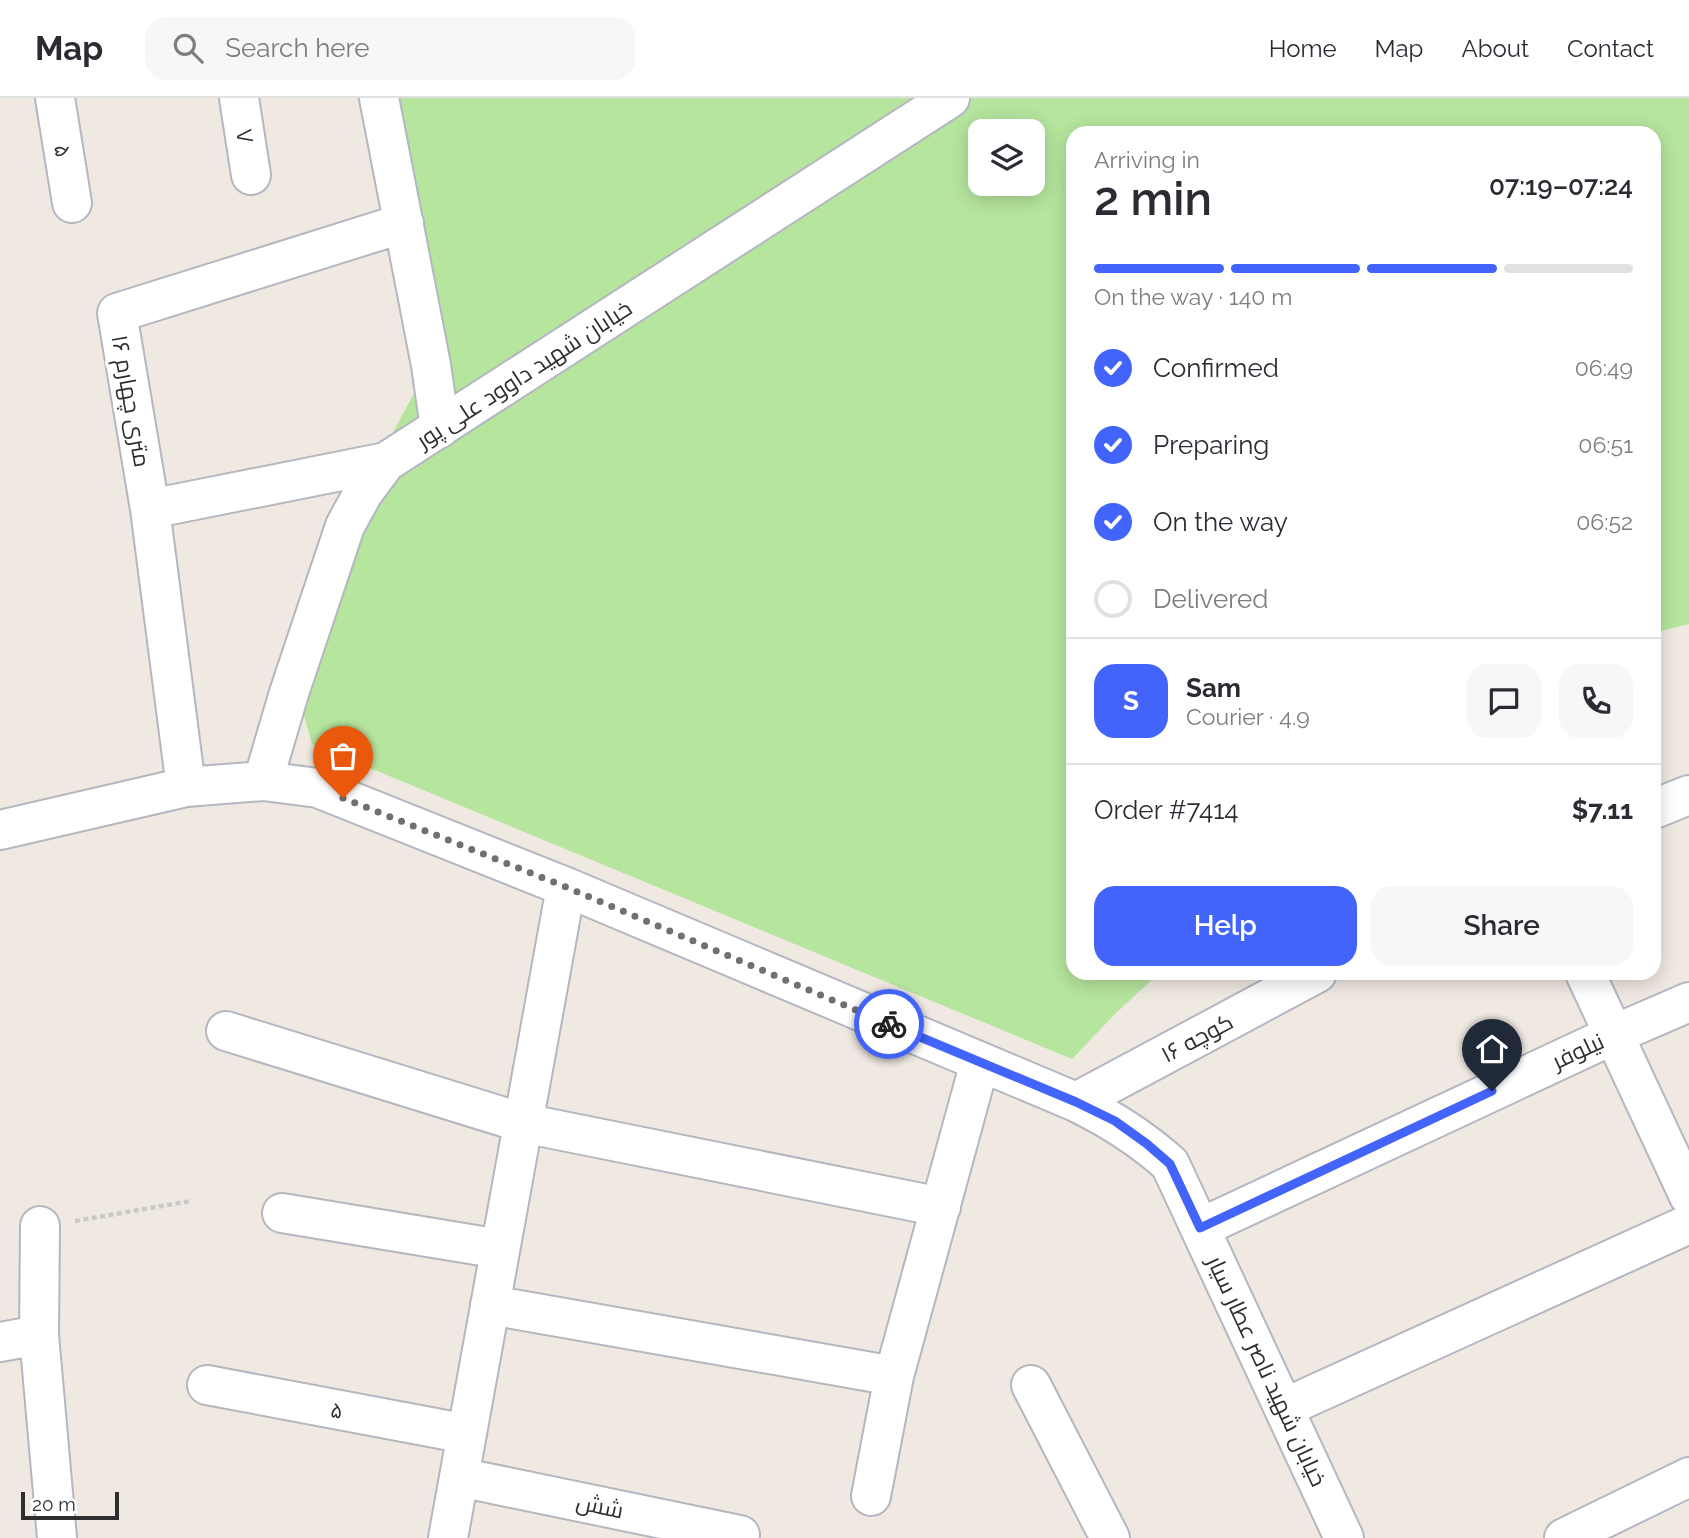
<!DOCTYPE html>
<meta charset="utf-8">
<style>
:root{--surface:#fff;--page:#f7f7f7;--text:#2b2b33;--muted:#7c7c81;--line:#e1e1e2;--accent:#4264fb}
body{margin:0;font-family:Raleway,Cairo,sans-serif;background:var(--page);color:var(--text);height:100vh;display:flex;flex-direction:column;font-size:26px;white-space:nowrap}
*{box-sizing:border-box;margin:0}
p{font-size:23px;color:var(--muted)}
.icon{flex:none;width:38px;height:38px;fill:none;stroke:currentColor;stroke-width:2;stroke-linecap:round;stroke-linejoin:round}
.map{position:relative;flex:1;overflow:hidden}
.side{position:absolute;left:1066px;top:28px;width:595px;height:854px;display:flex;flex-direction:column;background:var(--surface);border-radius:21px;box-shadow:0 4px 18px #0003}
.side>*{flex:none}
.buttons{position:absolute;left:968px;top:21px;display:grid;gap:14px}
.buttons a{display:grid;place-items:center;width:77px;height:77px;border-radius:14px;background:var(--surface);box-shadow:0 4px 18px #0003;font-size:35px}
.scale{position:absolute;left:21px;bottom:18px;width:98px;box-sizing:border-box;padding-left:7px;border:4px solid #2e2e2e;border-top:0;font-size:19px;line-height:24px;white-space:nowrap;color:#2e2e2e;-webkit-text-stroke:5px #fff;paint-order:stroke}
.pin{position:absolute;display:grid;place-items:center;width:60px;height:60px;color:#fff;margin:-72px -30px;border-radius:50% 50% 50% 0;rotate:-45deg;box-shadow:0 0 7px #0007}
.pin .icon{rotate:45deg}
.courier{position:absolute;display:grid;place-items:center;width:70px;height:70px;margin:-35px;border:5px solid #4264fb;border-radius:50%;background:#fff;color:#222;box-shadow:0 2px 9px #0007}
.overview em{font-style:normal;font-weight:600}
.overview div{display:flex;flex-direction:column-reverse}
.overview{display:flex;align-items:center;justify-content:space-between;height:119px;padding:0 28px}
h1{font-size:46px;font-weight:600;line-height:52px}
.bar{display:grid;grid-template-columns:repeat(4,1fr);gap:10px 7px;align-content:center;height:84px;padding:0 28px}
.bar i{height:9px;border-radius:5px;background:var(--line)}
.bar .selected{background:var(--accent)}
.bar p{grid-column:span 4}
.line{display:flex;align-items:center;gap:18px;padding:0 28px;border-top:2px solid var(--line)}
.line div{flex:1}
.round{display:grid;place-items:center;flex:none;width:74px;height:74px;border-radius:21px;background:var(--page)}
ol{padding:0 28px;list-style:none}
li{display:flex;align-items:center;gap:21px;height:77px}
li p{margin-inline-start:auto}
li .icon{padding:7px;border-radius:50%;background:var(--accent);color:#fff;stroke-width:4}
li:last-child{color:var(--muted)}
li i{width:38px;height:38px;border:4px solid var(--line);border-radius:50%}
.action{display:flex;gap:14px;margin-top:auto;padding:14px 28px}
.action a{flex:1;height:80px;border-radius:21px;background:var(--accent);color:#fff;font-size:28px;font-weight:600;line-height:80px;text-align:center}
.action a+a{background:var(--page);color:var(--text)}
header{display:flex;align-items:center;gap:42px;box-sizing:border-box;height:98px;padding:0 35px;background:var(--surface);border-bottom:2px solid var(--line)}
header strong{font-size:33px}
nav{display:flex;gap:38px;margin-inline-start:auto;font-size:24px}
.search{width:490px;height:63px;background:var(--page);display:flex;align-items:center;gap:18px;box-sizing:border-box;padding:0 24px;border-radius:21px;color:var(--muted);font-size:26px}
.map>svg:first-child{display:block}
.green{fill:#b6e59e;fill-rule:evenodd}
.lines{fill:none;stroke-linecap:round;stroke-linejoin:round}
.minor-casing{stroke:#b4b7c1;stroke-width:42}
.path{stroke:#c9c9c9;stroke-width:4.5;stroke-dasharray:5 3.5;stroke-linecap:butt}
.minor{stroke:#fff;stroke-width:38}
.done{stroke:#726f6d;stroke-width:7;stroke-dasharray:0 12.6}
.route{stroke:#4264fb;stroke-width:9}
.labels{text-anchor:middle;stroke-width:7;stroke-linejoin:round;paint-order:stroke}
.street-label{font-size:23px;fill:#2e2e2e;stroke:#fff}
</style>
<header>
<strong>Map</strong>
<div class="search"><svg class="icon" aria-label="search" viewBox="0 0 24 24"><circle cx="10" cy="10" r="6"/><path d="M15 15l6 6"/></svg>Search here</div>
<nav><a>Home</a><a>Map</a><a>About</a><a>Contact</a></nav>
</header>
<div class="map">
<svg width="1689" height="1440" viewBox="0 0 1689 1440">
<rect width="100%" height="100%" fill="#efe9e1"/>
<path class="green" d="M385 0H1689V526L1654 535V35H1073V875H1159L1115 916 1072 961 312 646 300 603 385 349 434 258ZM980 33H1032V86H980Z"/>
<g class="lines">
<g class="minor-casing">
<path id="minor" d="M55 0 72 105
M239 0 251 77
M379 0 431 267 440 330
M150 411 386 364
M263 683 289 595 345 428 363 395 386 364 950 0
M186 689 150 411 117 215 404 125
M1654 711 1689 697
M0 732 186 689 263 683 318 690 566 789 1076 1004C1111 1021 1141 1040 1170 1066L1344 1440
M1585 875 1689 1098
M226 933 523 1025 941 1109
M1076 1004 1317 875
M282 1115 500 1151
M40 1128 39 1237 57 1440
M1200 1130 1613 937 1689 904
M490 1207 894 1278
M0 1244 39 1237
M207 1287 467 1336
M1031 1287 1110 1440
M1284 1310 1689 1126
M459 1379 740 1437
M871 1398 894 1278 980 964
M448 1440 566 789
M1564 1440 1689 1379"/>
</g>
<path class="path" d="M75 1123 191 1103"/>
<use href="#minor" class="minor"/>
</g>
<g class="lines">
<path class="done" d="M343 700 566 789 889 926"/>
<path class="route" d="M889 926 1076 1004 1115 1023 1147 1046 1170 1066 1200 1130 1492 993"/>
</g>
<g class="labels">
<g class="street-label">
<text transform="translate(245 38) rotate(81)" y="8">۷</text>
<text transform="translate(63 53) rotate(81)" y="8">۵</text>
<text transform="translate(524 276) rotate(-33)" y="8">خیابان شهید داوود علی پور</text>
<text transform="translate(131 303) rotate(80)" y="8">۱۶ متری چهارم</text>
<text transform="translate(1197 940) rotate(-28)" y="8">کوچه ۱۶</text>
<text transform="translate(1578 953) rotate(-25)" y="8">نیلوفر</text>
<text transform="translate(1267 1273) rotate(65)" y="8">خیابان شهید ناصر عطار سیار</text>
<text transform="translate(337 1312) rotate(11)" y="8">۵</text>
<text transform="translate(600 1408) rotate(12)" y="8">شش</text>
</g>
</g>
</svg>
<div class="buttons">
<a><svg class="icon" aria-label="layers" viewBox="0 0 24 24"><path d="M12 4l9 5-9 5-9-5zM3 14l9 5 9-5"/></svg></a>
</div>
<div class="scale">20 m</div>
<div class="pin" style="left:343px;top:700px;background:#ea580c"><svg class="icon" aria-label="bag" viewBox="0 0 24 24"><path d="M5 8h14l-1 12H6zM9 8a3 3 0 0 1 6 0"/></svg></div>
<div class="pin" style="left:1492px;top:993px;background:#1f2937"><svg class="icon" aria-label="home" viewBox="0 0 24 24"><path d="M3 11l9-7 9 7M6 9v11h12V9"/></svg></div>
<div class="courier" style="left:889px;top:926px"><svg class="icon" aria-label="bike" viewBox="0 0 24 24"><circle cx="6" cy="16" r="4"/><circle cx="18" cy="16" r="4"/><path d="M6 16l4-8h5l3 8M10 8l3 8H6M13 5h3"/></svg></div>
<section class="side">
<div class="overview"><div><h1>2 min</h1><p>Arriving in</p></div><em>07:19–07:24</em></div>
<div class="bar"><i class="selected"></i><i class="selected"></i><i class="selected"></i><i></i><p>On the way · 140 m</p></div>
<ol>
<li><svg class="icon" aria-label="check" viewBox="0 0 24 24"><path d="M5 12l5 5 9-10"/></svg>Confirmed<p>06:49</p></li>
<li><svg class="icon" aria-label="check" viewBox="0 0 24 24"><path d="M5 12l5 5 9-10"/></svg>Preparing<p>06:51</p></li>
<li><svg class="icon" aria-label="check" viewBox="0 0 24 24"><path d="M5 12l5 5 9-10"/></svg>On the way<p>06:52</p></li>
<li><i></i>Delivered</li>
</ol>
<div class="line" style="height:126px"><b class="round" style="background:var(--accent);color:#fff">S</b><div><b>Sam</b><p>Courier · 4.9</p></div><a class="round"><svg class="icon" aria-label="chat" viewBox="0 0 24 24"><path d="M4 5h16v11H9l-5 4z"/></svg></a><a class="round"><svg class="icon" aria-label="phone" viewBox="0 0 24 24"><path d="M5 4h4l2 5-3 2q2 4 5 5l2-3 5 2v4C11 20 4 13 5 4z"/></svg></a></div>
<div class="line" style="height:91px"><div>Order #7414</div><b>$7.11</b></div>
<div class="action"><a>Help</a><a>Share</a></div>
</section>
</div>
